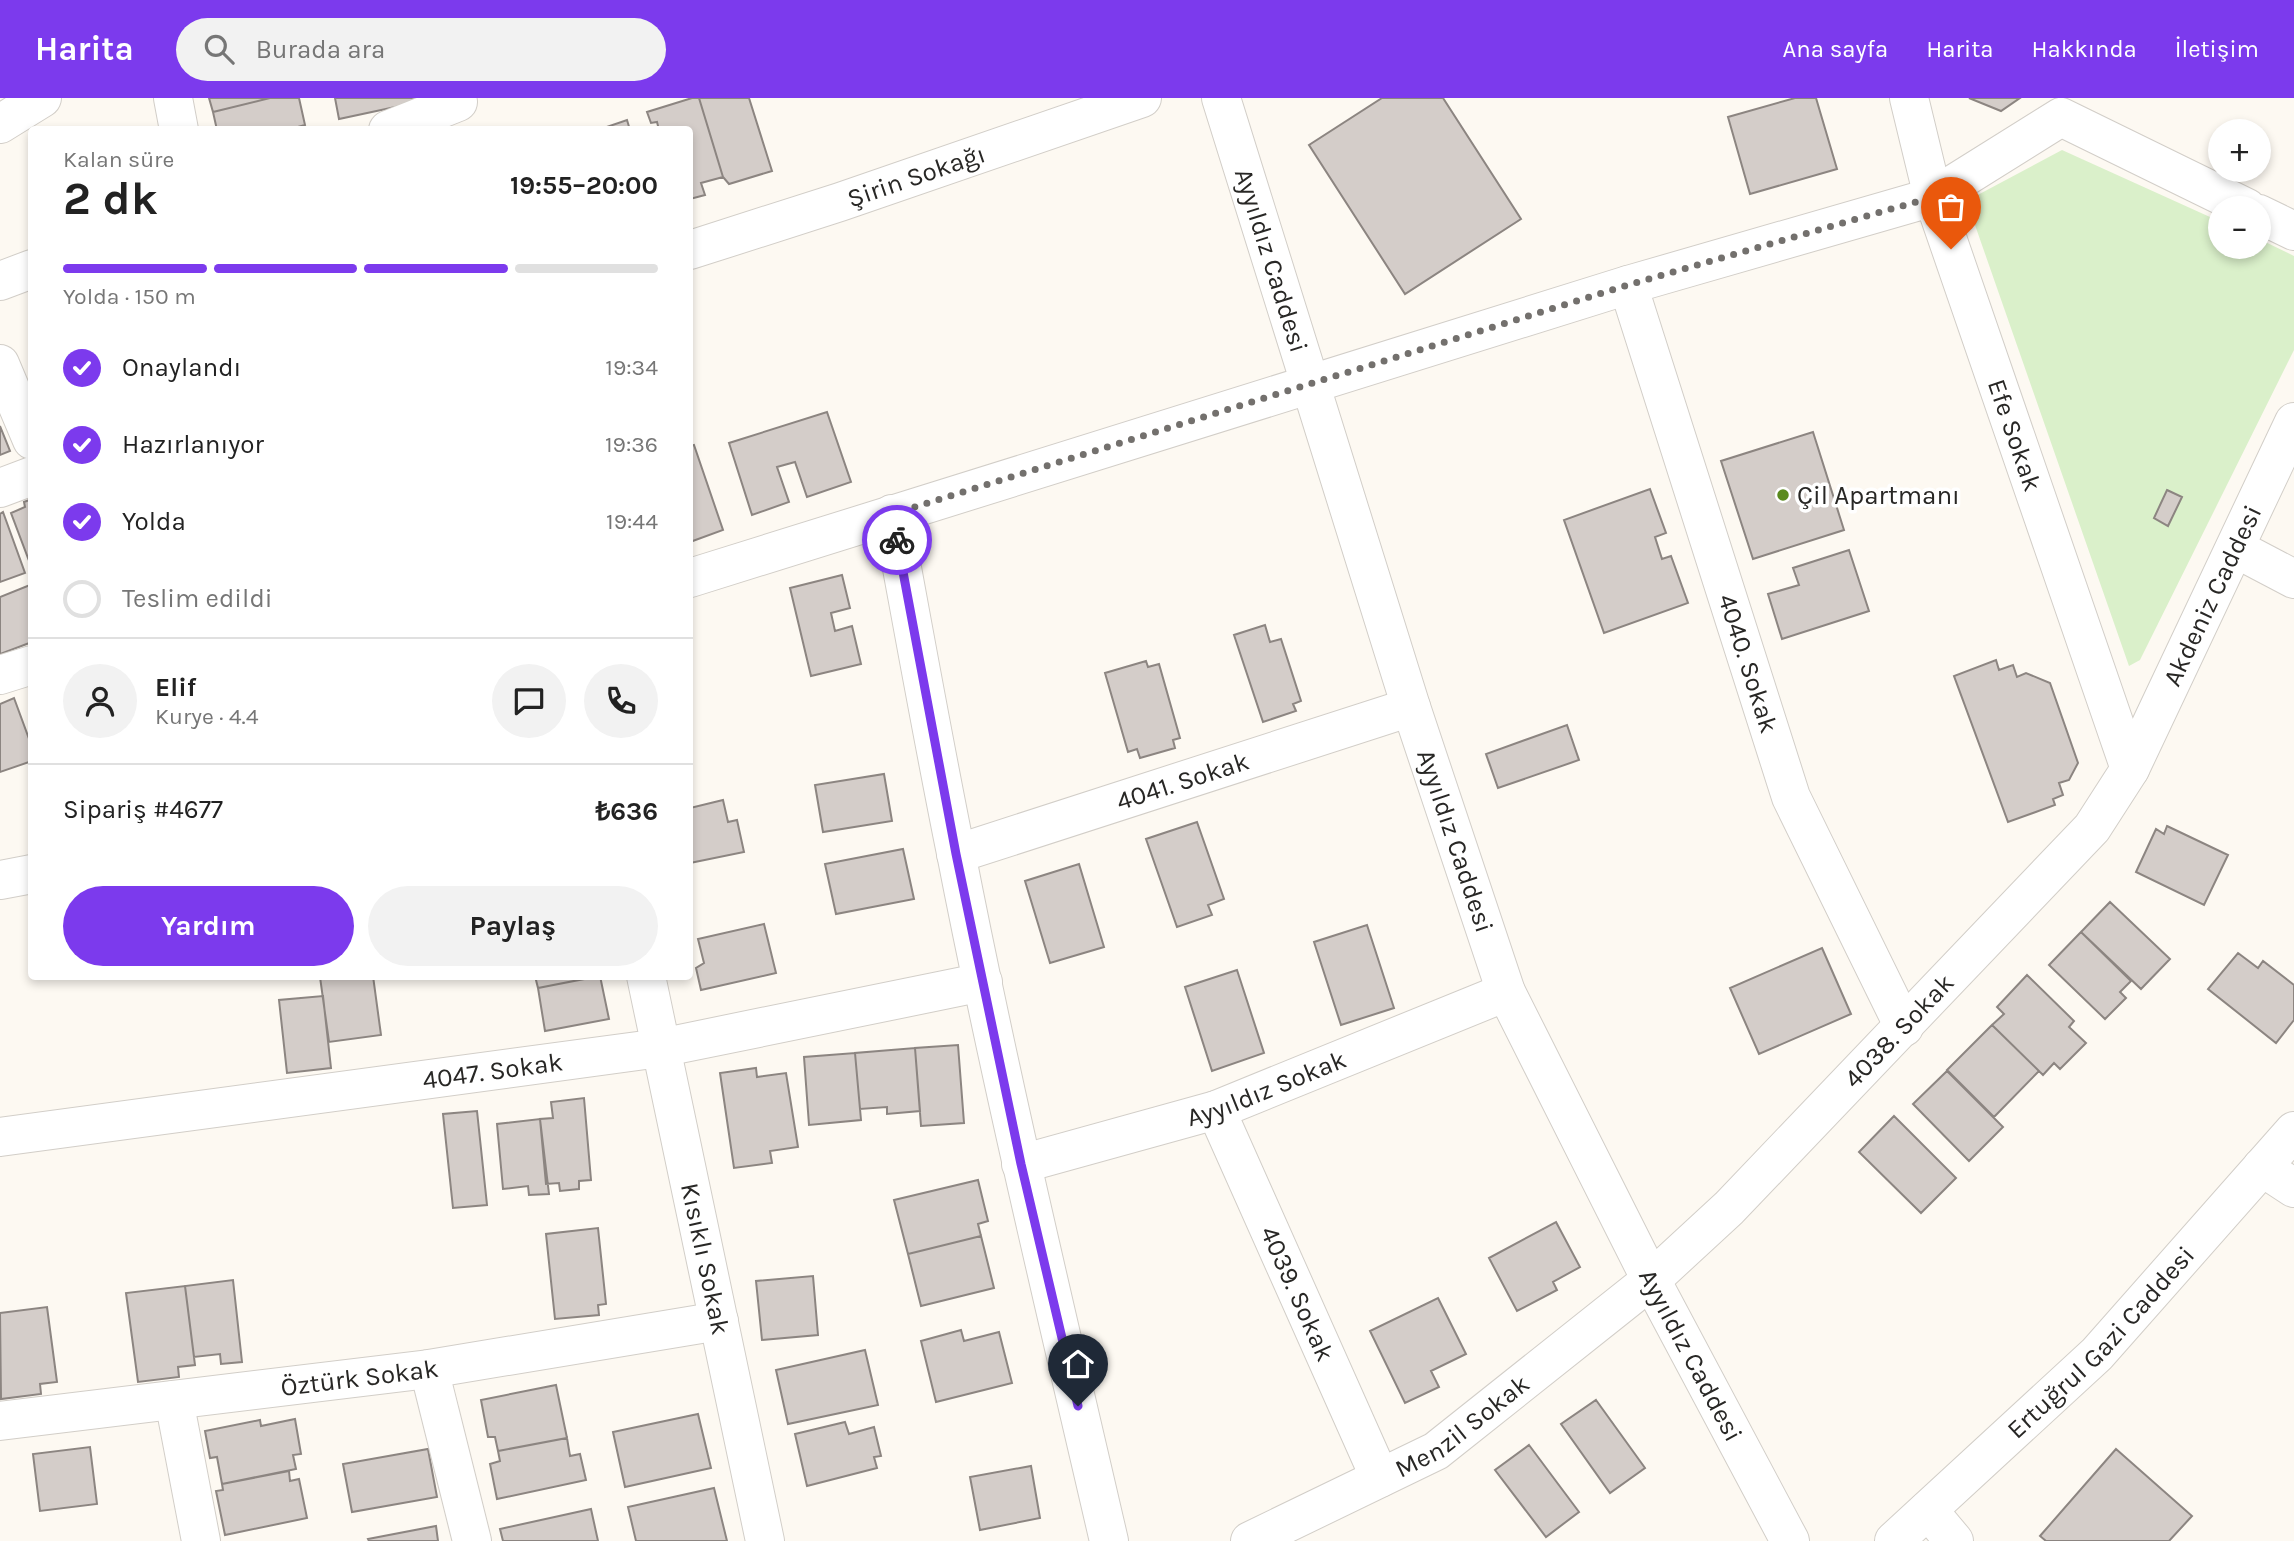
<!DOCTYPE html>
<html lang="tr">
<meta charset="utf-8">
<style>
:root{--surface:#fff;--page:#f2f2f2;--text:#222;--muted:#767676;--line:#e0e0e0;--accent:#7c3aed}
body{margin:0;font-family:Karla,sans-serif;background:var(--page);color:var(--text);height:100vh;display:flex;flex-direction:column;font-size:26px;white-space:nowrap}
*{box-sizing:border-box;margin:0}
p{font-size:23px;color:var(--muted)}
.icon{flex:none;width:38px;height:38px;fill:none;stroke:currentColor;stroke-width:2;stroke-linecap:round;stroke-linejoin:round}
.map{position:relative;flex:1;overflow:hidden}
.details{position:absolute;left:28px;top:28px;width:665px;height:854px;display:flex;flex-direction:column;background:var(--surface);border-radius:7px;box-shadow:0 4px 10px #0003}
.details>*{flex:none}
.tools{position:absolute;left:2208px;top:21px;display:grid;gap:14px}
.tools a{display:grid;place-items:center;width:63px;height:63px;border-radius:50%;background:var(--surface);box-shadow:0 4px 10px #0003;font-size:35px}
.pin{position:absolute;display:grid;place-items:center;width:60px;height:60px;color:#fff;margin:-72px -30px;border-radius:50% 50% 50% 0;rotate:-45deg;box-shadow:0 0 7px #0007}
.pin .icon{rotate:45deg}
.courier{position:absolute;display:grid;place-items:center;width:70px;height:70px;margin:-35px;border:5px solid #7c3aed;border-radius:50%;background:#fff;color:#222;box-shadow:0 2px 9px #0007}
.head em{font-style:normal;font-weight:700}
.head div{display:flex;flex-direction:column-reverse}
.head{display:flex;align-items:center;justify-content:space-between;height:119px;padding:0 35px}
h1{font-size:46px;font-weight:700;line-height:52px}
.bar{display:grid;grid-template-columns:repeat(4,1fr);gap:10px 7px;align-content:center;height:84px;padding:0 35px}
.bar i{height:9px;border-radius:5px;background:var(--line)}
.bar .selected{background:var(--accent)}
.bar p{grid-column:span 4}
.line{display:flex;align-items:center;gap:18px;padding:0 35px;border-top:2px solid var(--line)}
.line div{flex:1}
.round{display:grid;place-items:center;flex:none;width:74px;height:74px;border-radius:37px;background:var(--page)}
ol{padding:0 35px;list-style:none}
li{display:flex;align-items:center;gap:21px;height:77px}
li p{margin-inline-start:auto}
li .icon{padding:7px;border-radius:50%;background:var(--accent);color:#fff;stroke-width:4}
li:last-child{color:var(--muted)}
li i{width:38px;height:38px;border:4px solid var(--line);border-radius:50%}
.action{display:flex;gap:14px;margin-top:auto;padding:14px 35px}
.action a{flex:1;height:80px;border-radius:42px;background:var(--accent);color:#fff;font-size:28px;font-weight:700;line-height:80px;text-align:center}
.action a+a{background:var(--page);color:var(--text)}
header{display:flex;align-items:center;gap:42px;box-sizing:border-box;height:98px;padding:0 35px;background:var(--accent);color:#fff}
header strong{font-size:33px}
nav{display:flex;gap:38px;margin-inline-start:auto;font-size:24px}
.search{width:490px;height:63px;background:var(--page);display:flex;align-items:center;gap:18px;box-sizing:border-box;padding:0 24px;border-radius:38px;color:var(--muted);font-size:26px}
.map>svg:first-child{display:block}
.green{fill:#daf0ca}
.building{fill:#d4cdc9;stroke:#8c8581;stroke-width:2}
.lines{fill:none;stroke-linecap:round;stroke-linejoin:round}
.minor-casing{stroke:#d2cec8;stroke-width:40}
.major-casing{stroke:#d2cec8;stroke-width:40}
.minor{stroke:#fff;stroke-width:38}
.major{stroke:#fff;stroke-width:38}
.done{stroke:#73706d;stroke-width:7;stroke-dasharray:0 12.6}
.route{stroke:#7c3aed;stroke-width:9}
.poi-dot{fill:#5a8a1e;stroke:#fff;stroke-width:2.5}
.labels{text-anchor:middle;stroke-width:7;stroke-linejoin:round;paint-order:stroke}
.street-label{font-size:26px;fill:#282725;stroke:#fff}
.poi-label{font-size:26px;fill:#282725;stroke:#fff;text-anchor:start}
</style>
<header>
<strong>Harita</strong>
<div class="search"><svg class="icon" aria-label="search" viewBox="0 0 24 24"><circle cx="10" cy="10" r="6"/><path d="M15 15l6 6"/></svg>Burada ara</div>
<nav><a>Ana sayfa</a><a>Harita</a><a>Hakkında</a><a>İletişim</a></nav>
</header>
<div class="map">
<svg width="2294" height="1443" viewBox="0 0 2294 1443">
<rect width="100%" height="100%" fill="#fdf9f2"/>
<path class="green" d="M2062 52 2221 124V149H2259V141L2294 158V252L2140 562 2129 568 1968 107 1972 100Z"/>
<path class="building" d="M209 0H270L213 14Z
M270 0H299L305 27 287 32H217L213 14Z
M335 0H413L414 5 339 21Z
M692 0H699L723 79 701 85 705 97 690 101V32H659L657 24 651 25 647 14Z
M699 0H749L772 73 729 86 723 79Z
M1382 0H1443L1521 121 1405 196 1309 47Z
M1795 0H1816L1837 71 1750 96 1728 19Z
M1969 0H2020L2001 13Z
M627 22 630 32H598Z
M827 314 851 384 807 399 795 364 777 369 789 404 752 417 729 345Z
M0 328 10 353 0 357Z
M1813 334 1844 432 1753 461 1721 363Z
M694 347 723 432 690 444V348Z
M1650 391 1666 435 1655 439 1662 461 1671 458 1688 505 1604 535 1564 422Z
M2167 392 2182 399 2168 428 2154 420Z
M32 401V468H31L11 415 25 409 24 404Z
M3 414 25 475 0 484V416Z
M1849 452 1869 513 1782 541 1768 496 1799 487 1793 470Z
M842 477 850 510 831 515 835 533 852 528 861 566 811 578 790 490Z
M30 487 32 544 0 556V499Z
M1265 527 1270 544 1281 541 1301 603 1293 606 1296 613 1263 624 1234 537Z
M1996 562 1999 572 2013 567 2017 579 2026 575 2050 585 2078 665 2069 682 2059 685 2063 697 2053 701 2055 707 2008 724 1954 578Z
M1146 563 1148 569 1159 566 1180 640 1173 642 1175 650 1140 660 1137 651 1128 654 1105 575Z
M14 600 32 649V663L0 674V606Z
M1567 627 1579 662 1498 690 1486 656Z
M884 676 892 723 823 734 815 687Z
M723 702 728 724 737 722 744 754 690 765V710Z
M1197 724 1224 801 1208 807 1212 817 1177 829 1146 741Z
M2167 728 2228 757 2204 807 2136 774 2156 731 2164 736Z
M903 751 914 801 836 816 825 766Z
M1079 766 1104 849 1050 865 1025 783Z
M2110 804 2170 861 2141 891 2081 834Z
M764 826 776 875 701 892 696 870 704 865 698 841Z
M1367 827 1394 910 1341 927 1314 844Z
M2081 834 2131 883 2120 894 2126 900 2105 921 2049 867Z
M1822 850 1851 916 1759 956 1730 890Z
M2238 855 2258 870 2263 863 2294 887V922L2276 945 2208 891Z
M1237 872 1264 955 1212 973 1185 889Z
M2027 877 2074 923 2069 929 2086 945 2060 971 2054 965 2043 977 1992 927 2004 916 1997 909Z
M373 878 381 937 329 944 320 879Z
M535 878H599L538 890Z
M600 878 609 921 545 933 538 890Z
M323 898 331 970 287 975 279 902Z
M1992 927 2039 973 1994 1019 1947 972Z
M958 947 964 1025 921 1028 915 950Z
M915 950 920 1013 887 1016V1009L860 1011 855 955Z
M855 955 861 1022 809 1027 804 959Z
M756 970 757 979 786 975 798 1049 770 1053 772 1065 734 1070 720 975Z
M1947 973 2003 1029 1969 1063 1913 1006Z
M584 1000 591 1082 579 1083V1091L560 1093 559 1085 546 1086 540 1021 553 1020 551 1004Z
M477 1013 487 1107 453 1110 443 1016Z
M1894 1018 1956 1080 1921 1115 1859 1054Z
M540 1021 549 1096 529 1097 528 1088 503 1091 497 1026Z
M978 1082 988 1123 978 1126 981 1138 908 1156 894 1102Z
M1556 1124 1580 1169 1553 1184 1557 1192 1517 1213 1489 1160Z
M598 1130 606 1206 598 1207 599 1217 555 1221 546 1136Z
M981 1138 994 1190 921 1208 908 1156Z
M813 1178 818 1237 762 1242 756 1183Z
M233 1182 242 1264 221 1266 220 1256 194 1259 185 1188Z
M185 1188 195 1267 178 1269 179 1279 138 1284 126 1195Z
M1438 1200 1466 1256 1431 1273 1439 1289 1405 1305 1370 1233Z
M47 1209 57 1284 40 1286 41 1296 1 1301 0 1215Z
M961 1232 964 1243 999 1234 1012 1285 936 1304 921 1243Z
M865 1252 878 1307 788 1326 776 1272Z
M556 1287 567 1340 498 1353 495 1339H488L481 1302Z
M1596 1302 1645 1370 1610 1395 1561 1326Z
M698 1316 711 1370 625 1389 613 1334Z
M295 1321 301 1356 293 1357 296 1371 222 1386 217 1359 210 1360 205 1333 260 1322 261 1328Z
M845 1324 849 1336 874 1329 881 1358 874 1359 877 1370 807 1388 795 1336Z
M567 1340 570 1358 580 1356 586 1382 497 1401 490 1366 500 1363 498 1353Z
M1529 1347 1579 1414 1546 1439 1495 1372Z
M90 1349 97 1406 40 1413 33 1356Z
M428 1351 437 1399 352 1414 343 1366Z
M2116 1351 2192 1418 2169 1443H2046L2040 1438Z
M1031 1368 1040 1420 980 1432 970 1379Z
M289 1373 290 1383 299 1381 307 1420 225 1437 216 1393 223 1392 222 1386Z
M714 1390 727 1443H636L628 1409Z
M591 1411 598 1443H503L500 1431Z
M436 1428 438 1443H369L368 1441Z"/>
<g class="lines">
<g class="minor-casing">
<g id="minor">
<path d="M173 0 179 32"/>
<path id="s1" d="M1221 0 1411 609 1506 894 1651 1182 1790 1443"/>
<path d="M0 26 42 0"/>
<path d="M388 32 458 4"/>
<path d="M2259 116 2294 133"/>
<path id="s2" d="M690 152 840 104 1142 0"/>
<path d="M0 183 32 171"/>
<path id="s3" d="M1628 187 1791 699 1904 929"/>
<path d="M0 266 32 342"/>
<path d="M0 390 32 378"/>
<path d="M892 416C913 529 933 642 956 755 1001 986 1056 1214 1109 1443"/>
<path d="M2235 450 2294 481"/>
<path d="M690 480 1628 187 1933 99 2061 19 2247 110"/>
<path d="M0 577 32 567"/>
<path id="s4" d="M956 756 1411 609"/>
<path d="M0 782 32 776"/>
<path id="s5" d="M646 878 765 1443"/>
<path id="s6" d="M1216 1012 1380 1380"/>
<path id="s7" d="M0 1039 660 950 983 884"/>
<path id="s8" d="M1021 1066 1216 1012 1506 894"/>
<path d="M2262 1069 2294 1090"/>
<path d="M429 1271 472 1443"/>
<path d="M174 1302 201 1443"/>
<path id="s9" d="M0 1323 429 1271 719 1223"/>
<path d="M1928 1412 1954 1443"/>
<path id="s10" d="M1250 1443 1436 1353 1651 1182 1729 1110 2092 730 2130 671 1933 99 1909 0"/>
</g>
</g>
<g class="major-casing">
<g id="major">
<path id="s11" d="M2130 671 2294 324"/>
<path id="s12" d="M1894 1443 2097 1256 2294 1033"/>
</g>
</g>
<use href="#minor" class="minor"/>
<use href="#major" class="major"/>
</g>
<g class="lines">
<path class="done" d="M897 442 892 416 1628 187 1933 99 1951 151"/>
<path class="route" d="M897 442 956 756 1021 1066 1078 1308"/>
</g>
<circle class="poi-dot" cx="1783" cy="397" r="7"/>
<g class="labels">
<g class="street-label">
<text dy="9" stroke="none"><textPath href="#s2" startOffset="238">Şirin Sokağı</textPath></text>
<text dy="9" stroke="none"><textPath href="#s1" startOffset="170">Ayyıldız Caddesi</textPath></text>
<text transform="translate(2015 337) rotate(71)" y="9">Efe Sokak</text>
<text dy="9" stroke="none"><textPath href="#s11" startOffset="192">Akdeniz Caddesi</textPath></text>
<text dy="9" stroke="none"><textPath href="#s3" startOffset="397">4040. Sokak</textPath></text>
<text dy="9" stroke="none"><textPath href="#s4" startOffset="238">4041. Sokak</textPath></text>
<text dy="9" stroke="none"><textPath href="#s1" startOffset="779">Ayyıldız Caddesi</textPath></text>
<text dy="9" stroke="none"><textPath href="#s10" startOffset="833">4038. Sokak</textPath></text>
<text dy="9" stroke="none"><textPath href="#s7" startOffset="497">4047. Sokak</textPath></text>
<text dy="9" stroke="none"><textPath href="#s8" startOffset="257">Ayyıldız Sokak</textPath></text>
<text dy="9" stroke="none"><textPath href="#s5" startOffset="289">Kısıklı Sokak</textPath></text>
<text dy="9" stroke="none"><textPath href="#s6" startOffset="201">4039. Sokak</textPath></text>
<text dy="9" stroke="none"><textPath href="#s12" startOffset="287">Ertuğrul Gazi Caddesi</textPath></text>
<text dy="9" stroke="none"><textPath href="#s1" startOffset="1346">Ayyıldız Caddesi</textPath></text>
<text dy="9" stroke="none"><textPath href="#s9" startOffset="362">Öztürk Sokak</textPath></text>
<text dy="9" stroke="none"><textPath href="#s10" startOffset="242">Menzil Sokak</textPath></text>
</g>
<g class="poi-label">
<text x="1797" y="406">Çil Apartmanı</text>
</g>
</g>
</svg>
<div class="tools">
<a>+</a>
<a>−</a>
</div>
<div class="pin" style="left:1951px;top:151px;background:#ea580c"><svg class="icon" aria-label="bag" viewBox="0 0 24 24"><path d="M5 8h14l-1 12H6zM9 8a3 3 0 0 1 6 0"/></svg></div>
<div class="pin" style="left:1078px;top:1308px;background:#1f2937"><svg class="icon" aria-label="home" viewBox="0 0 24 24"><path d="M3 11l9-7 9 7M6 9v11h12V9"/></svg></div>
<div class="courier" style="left:897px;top:442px"><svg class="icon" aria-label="bike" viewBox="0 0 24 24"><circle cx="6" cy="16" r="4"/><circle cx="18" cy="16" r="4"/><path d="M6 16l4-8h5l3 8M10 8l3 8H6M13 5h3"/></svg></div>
<section class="details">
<div class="head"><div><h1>2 dk</h1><p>Kalan süre</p></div><em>19:55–20:00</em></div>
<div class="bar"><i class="selected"></i><i class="selected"></i><i class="selected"></i><i></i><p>Yolda · 150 m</p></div>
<ol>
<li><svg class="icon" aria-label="check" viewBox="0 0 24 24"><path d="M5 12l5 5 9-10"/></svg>Onaylandı<p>19:34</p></li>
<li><svg class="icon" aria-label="check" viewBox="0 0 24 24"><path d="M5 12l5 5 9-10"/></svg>Hazırlanıyor<p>19:36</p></li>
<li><svg class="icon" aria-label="check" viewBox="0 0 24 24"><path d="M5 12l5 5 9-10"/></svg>Yolda<p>19:44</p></li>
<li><i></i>Teslim edildi</li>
</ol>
<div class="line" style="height:126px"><a class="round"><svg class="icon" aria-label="person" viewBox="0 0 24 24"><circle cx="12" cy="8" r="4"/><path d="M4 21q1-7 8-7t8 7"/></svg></a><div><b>Elif</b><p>Kurye · 4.4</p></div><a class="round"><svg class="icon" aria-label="chat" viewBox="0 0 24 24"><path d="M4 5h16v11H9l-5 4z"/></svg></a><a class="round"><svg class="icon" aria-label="phone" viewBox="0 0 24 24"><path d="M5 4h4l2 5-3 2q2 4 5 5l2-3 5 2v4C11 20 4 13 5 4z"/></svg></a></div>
<div class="line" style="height:91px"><div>Sipariş #4677</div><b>₺636</b></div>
<div class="action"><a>Yardım</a><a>Paylaş</a></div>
</section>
</div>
